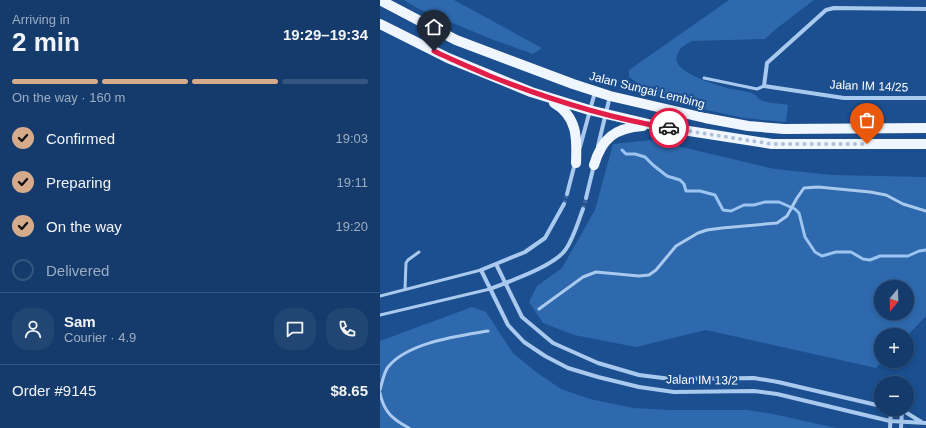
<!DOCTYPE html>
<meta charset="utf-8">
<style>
:root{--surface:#143b6b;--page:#214673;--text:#f1f3f6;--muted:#9dadc1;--line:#33557e;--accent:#d6ab8b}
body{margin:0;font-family:Arial,sans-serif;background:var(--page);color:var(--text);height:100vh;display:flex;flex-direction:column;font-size:15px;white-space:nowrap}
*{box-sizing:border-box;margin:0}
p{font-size:13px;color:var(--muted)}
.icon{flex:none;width:22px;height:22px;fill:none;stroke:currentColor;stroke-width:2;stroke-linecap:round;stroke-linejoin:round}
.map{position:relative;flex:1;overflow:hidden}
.drawer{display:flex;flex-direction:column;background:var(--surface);width:380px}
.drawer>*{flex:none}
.needle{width:26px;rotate:199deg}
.controls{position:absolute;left:494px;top:280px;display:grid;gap:8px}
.controls a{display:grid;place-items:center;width:40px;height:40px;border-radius:50%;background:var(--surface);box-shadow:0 2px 6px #0003,0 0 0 1px var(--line);font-size:20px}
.pin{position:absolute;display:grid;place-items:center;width:34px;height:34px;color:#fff;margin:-41px -17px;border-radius:50% 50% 50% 0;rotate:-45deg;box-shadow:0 0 4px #0007}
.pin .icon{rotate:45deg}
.courier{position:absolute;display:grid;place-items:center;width:40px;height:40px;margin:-20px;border:3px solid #e11d48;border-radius:50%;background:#fff;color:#222;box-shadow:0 1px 5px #0007}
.headline em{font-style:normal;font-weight:700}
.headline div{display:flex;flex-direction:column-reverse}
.headline{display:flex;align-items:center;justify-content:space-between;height:68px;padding:0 12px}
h1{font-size:26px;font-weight:700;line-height:30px}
.bar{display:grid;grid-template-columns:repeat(4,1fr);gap:6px 4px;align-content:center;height:48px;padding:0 12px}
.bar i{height:5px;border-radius:3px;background:var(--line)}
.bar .on{background:var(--accent)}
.bar p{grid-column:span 4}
.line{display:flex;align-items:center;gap:10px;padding:0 12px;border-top:1px solid var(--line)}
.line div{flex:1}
.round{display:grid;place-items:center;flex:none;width:42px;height:42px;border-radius:16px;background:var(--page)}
ol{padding:0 12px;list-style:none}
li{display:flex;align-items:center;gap:12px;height:44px}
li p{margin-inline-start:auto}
li .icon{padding:4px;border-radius:50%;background:var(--accent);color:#111;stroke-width:4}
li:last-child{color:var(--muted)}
li i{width:22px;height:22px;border:2px solid var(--line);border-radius:50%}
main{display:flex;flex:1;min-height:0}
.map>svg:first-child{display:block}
.green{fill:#2e69ad;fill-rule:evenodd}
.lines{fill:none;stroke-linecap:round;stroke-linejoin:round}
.stream{stroke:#9cc4f0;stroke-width:3}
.street-tunnel{stroke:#3d69a0;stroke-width:4;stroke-dasharray:4 2;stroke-linecap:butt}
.lane{stroke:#a9c9ee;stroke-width:3}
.street{stroke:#a9c9ee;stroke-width:4}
.primary{stroke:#f0f6ff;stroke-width:10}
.done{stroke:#afc1d8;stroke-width:4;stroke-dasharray:0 7.2}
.route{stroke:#e11d48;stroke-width:5}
.labels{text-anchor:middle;stroke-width:4;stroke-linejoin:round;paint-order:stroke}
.street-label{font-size:12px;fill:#fff;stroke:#1b4f8f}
</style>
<main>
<section class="drawer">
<div class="headline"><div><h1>2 min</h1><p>Arriving in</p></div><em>19:29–19:34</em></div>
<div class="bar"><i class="on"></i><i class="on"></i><i class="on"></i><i></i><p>On the way · 160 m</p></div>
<ol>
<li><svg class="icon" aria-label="check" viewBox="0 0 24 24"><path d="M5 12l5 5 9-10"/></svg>Confirmed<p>19:03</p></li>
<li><svg class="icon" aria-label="check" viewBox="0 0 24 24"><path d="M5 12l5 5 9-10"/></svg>Preparing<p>19:11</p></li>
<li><svg class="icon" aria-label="check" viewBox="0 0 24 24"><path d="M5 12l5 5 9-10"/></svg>On the way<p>19:20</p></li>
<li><i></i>Delivered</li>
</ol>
<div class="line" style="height:72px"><a class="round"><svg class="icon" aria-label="person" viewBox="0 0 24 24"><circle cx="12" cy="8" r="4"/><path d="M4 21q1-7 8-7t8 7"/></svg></a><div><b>Sam</b><p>Courier · 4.9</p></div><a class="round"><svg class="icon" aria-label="chat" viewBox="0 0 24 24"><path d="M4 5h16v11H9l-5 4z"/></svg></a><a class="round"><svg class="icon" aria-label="phone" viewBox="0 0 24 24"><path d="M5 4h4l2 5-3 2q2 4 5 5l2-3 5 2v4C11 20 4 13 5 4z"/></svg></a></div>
<div class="line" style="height:52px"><div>Order #9145</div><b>$8.65</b></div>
</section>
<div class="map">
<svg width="546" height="428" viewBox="0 0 546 428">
<rect width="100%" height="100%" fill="#1b4f8f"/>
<path class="green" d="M24 0H74L162 48 153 54 111 39 37 8Z
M349 0H434L396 29 385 39 312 41C304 45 299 48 297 56 291 70 330 83 341 86 351 90 364 90 374 94 377 96 378 99 381 100 388 104 399 103 408 105L406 122 364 118 285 101 273 94 249 77V70Z
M272 140 395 169 452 175 546 177V316L527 336 501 335V361H503L496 368 326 330 256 347 194 335 163 323 149 302 157 286 182 268 215 210 233 144ZM501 287H527V313H501Z
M92 307 106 312 133 353 156 372 181 389 210 399 253 408 288 410H367L393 414 456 428H0V341Z"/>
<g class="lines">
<path class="stream" d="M242 150 246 154H255L265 157 273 165 287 176 300 180 304 184 306 191H320L335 195 343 210 351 211 364 205H374L385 202H399L415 209 419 213 425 237 435 252 442 256 456 252H471L483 259 490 260 500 256H528L539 251 546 250"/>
<path class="street-tunnel" d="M184 204 187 194
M203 209 206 198"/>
<path class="lane" d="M324 78 377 89 384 86
M25 289 26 263 28 260 39 252
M0 296 101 270
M159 309 203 277 216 272 259 276 269 275 276 270 296 246 318 233 327 230 342 228 397 223 407 216 417 198 424 188 438 187 490 192 506 195 523 204 546 211
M0 315 110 289
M0 390C2 383 4 372 8 367 28 342 79 336 108 331
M0 393C4 412 12 419 29 428"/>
<path class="street" d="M546 9 454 8 446 10 387 63 384 86 464 98H546
M218 146 230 96
M200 147 215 92
M187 194 195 163
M206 198 214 165
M184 204 165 238 145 252 101 270 128 325 144 342 165 356 188 368 218 377 259 387 294 392 374 391 397 394 510 421 546 423
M116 264 142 317 173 343 218 363 259 375 291 379 374 378 398 382 501 406
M110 289C130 281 175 266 186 249 194 237 198 222 203 209
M515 409 522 410 543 423
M510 428 511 409
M521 428 522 410"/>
<path class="primary" d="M0 0 76 40 193 84 230 96 325 118 368 126 404 129 546 128
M0 24 68 58 151 92 209 110 277 126 392 144H546
M174 103C198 117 197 139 196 163
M214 165C222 138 235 128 263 126"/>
</g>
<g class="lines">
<path class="done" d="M289 128 392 144H487"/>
<path class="route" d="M54 51C72 60 92 68 110 76 168 99 228 118 289 128"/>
</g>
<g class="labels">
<g class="street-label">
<text transform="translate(489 86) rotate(2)" y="4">Jalan IM 14/25</text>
<text transform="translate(267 90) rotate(14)" y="4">Jalan Sungai Lembing</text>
<text transform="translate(322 380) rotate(1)" y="4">Jalan IM 13/2</text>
</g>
</g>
</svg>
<div class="controls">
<a><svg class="needle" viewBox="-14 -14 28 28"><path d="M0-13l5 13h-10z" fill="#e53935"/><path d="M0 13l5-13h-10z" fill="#9dadc1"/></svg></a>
<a>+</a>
<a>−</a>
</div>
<div class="pin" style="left:487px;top:144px;background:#ea580c"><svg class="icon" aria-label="bag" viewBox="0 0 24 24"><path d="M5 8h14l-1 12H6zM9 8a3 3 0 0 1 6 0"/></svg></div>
<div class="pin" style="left:54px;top:51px;background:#1f2937"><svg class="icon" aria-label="home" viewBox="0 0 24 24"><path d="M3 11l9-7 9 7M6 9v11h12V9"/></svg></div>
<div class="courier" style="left:289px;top:128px"><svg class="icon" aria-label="car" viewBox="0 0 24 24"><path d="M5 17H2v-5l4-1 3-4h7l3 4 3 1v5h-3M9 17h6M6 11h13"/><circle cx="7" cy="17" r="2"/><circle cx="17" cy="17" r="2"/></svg></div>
</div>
</main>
